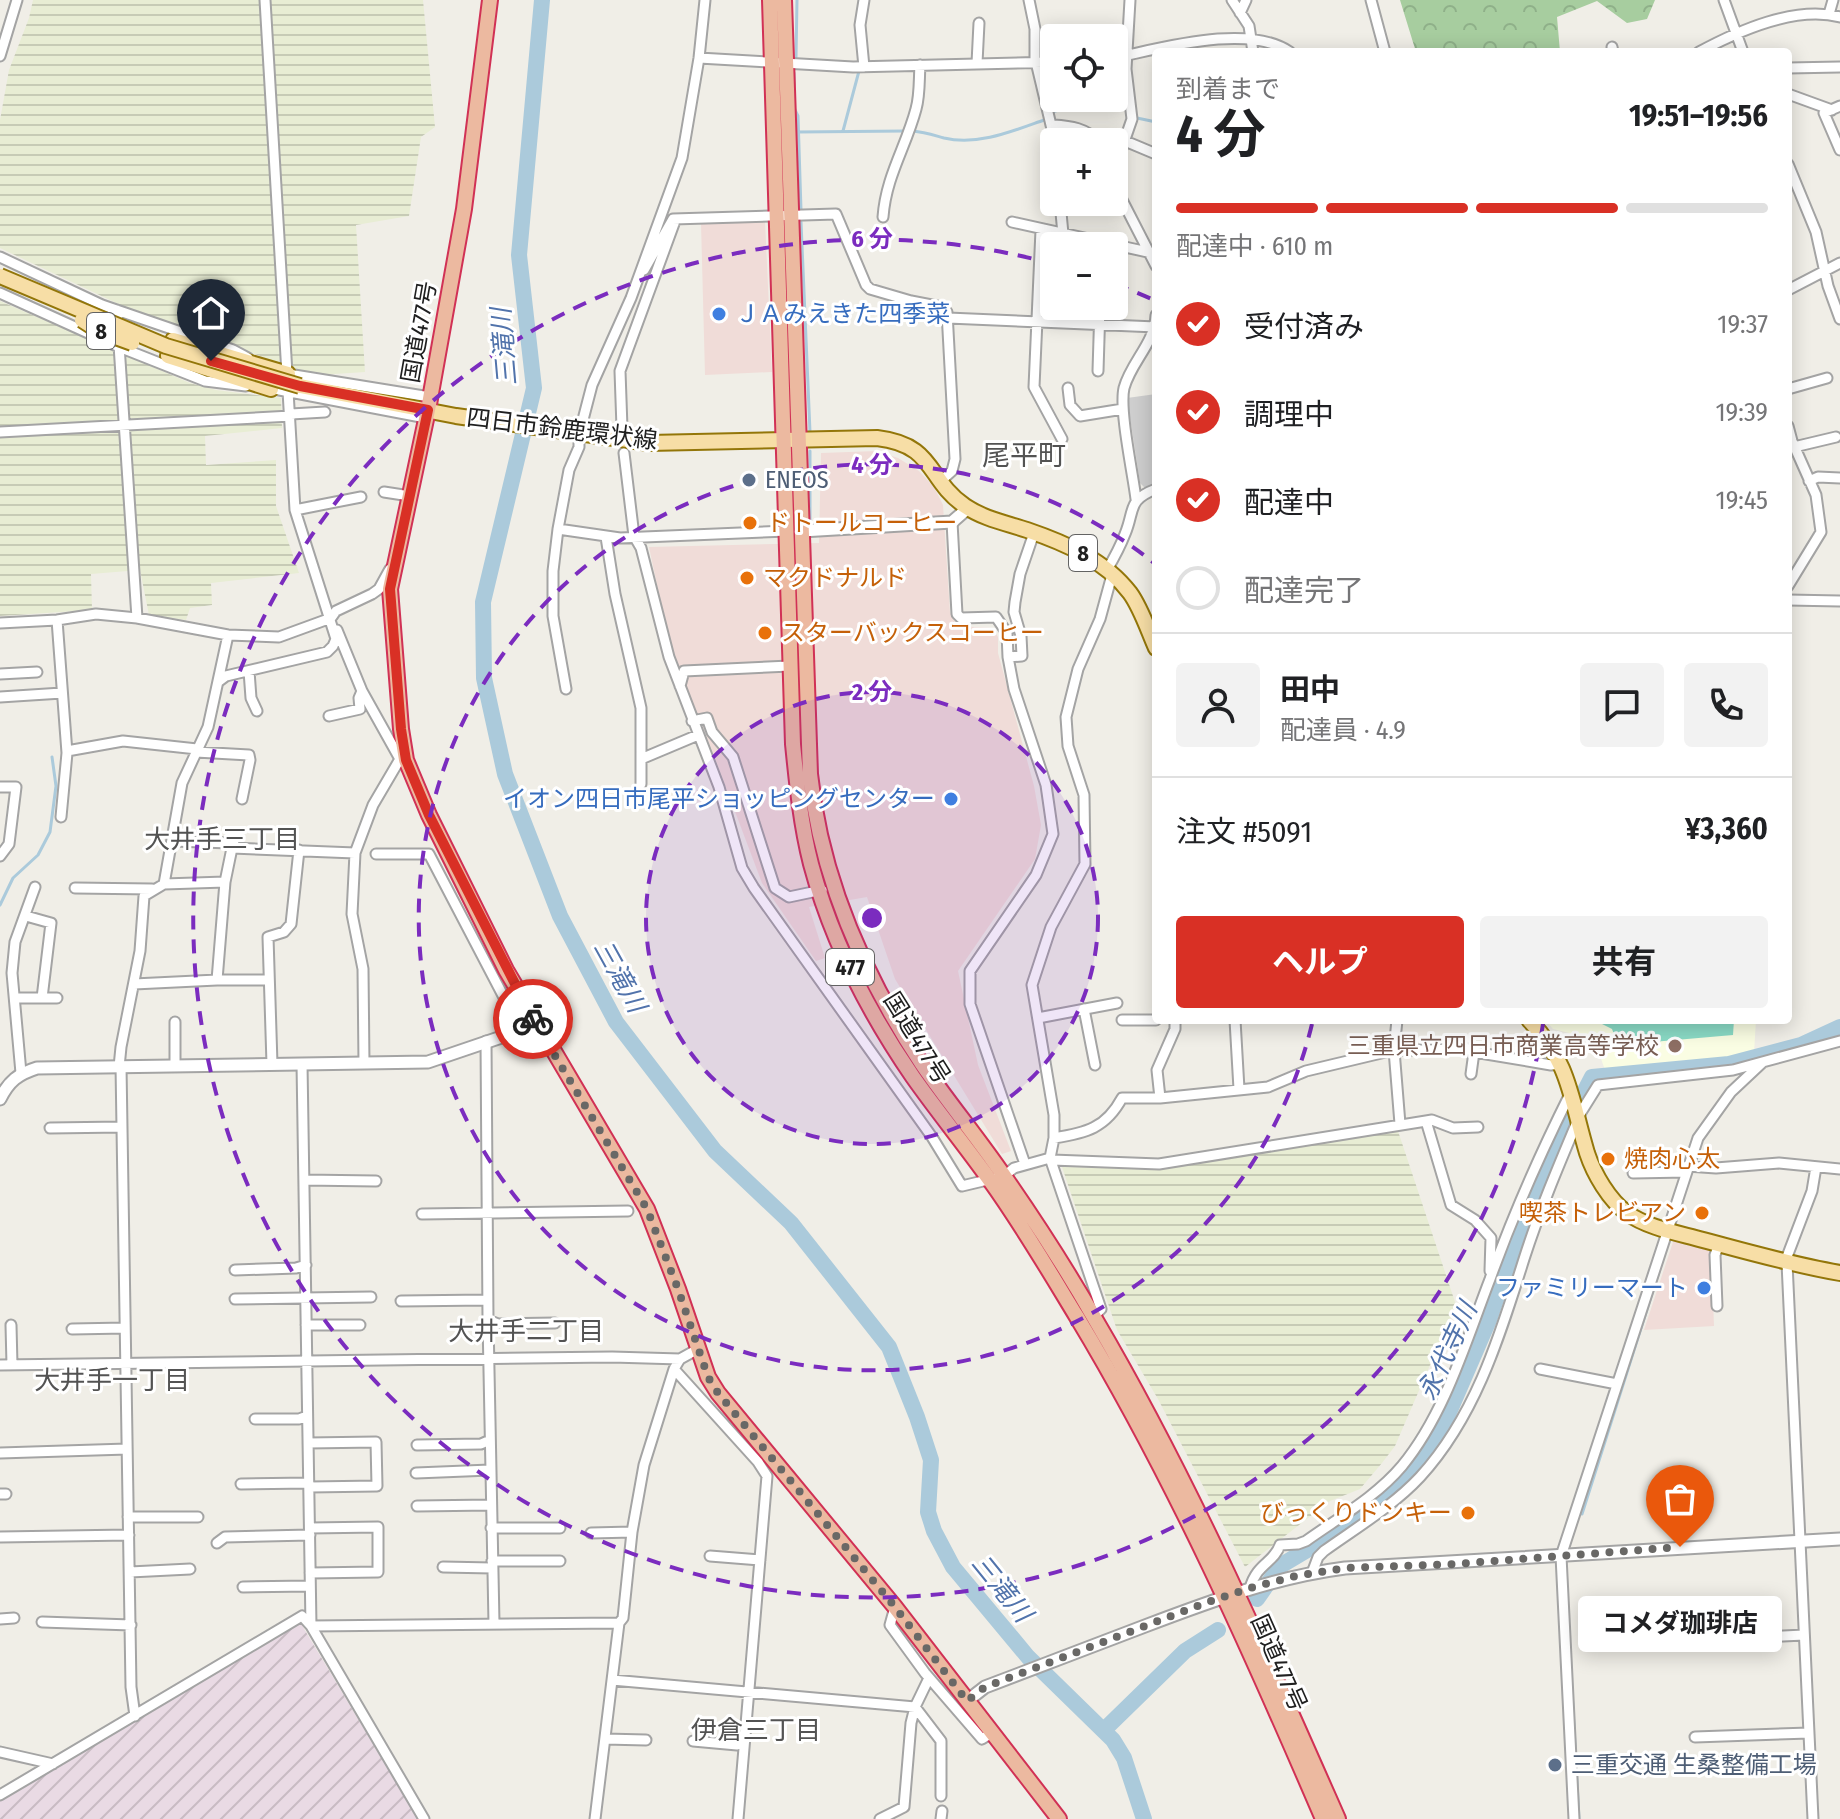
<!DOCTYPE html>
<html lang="ja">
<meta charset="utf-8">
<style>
:root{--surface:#fff;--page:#f2f2f2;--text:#202124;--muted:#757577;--line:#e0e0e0;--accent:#d93025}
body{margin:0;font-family:"Fira Sans Condensed","Noto Sans JP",sans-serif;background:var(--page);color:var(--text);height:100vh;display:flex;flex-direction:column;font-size:30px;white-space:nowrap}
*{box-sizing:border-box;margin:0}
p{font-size:26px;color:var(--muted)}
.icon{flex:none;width:44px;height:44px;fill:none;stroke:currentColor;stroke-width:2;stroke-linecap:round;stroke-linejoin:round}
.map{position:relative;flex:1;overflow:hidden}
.sheet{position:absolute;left:1152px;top:48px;width:640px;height:976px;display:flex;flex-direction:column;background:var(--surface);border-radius:8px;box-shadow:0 4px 20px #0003}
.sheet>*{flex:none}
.fabs{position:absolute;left:1040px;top:24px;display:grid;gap:16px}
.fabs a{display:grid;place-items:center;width:88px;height:88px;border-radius:8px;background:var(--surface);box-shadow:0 4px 20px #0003;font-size:40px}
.pin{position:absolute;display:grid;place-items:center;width:68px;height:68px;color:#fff;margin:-82px -34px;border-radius:50% 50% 50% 0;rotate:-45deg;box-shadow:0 0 8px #0007}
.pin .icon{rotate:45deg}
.courier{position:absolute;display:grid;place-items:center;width:80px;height:80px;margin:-40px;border:6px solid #d93025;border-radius:50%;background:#fff;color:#222;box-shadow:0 2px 10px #0007}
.bubble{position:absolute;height:56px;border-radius:8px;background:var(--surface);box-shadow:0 4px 20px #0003;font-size:26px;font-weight:700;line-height:56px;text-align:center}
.overview em{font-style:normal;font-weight:700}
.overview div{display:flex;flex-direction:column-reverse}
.overview{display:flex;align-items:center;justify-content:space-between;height:136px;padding:0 24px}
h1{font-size:52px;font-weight:700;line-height:60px}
.bar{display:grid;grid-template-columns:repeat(4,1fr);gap:12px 8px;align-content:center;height:96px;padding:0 24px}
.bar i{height:10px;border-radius:6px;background:var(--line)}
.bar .selected{background:var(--accent)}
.bar p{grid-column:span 4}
.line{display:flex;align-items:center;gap:20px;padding:0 24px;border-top:2px solid var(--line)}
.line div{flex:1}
.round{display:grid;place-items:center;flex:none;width:84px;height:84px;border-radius:8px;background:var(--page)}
ol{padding:0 24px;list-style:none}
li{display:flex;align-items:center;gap:24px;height:88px}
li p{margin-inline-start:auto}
li .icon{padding:8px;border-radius:50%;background:var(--accent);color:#fff;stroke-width:4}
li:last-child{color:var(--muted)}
li i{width:44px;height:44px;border:4px solid var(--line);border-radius:50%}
.action{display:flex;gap:16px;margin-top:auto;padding:16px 24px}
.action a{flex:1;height:92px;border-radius:8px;background:var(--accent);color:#fff;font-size:32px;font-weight:700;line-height:92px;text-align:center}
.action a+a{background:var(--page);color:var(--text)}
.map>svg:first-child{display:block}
.commercial{fill:#f0dcd8}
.industrial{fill:url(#industrial-furrows)}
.education{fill:#fafde3}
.religious{fill:#cecece}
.farmland{fill:url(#farmland-rules)}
.forest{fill:url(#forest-crowns)}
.pitch{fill:#8adac5}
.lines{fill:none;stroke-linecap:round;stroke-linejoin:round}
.stream{stroke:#abcadb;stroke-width:3}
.river{stroke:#abcadb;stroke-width:16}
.minor-casing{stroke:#a4a4a4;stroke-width:13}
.tertiary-casing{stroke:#a4a4a4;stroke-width:15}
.primary-casing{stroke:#937609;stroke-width:18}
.trunk-casing{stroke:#d13155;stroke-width:18}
.minor{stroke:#fff;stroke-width:9}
.tertiary{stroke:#fff;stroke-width:11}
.primary{stroke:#f7dea6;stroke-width:14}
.trunk{stroke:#ecb9a0;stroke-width:14}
.primary-bridge-casing{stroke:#937609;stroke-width:18;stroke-linecap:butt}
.primary-bridge{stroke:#f7dea6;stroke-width:14}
.done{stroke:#696866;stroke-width:8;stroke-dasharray:0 14.4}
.route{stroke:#d93025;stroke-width:10}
.ring{fill:none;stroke:#7b2cbf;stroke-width:4;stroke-dasharray:14 10}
.shop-dot{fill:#3f7fe0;stroke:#fff;stroke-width:3}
.service-dot{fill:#5c6f8a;stroke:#fff;stroke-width:3}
.food-dot{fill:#e8710a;stroke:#fff;stroke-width:3}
.education-dot{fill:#8d6e63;stroke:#fff;stroke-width:3}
.labels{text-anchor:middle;stroke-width:6;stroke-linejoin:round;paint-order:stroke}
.shield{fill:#fff;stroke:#636363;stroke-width:2}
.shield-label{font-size:22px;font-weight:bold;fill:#202020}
.shop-label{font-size:24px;fill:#366cbe;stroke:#fff;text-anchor:end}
.street-label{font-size:24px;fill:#202020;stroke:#fff}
.service-label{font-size:24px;fill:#4e5e75;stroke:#fff;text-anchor:start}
.food-label{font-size:24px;fill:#c56008;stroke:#fff;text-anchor:start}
.education-label{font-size:24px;fill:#785e54;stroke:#fff;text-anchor:end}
.water-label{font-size:26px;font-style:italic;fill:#5173ab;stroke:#fff}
.neighbourhood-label{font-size:26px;fill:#535353;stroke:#fff}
.quarter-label{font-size:28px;fill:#535353;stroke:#fff}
.centre{fill:#7b2cbf;stroke:#fff;stroke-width:4}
.ring-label{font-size:24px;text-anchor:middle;font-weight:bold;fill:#7b2cbf;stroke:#fff;stroke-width:6;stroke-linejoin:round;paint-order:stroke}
</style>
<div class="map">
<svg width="1840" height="1819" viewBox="0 0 1840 1819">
<defs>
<pattern id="industrial-furrows" width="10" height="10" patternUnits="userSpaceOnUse" patternTransform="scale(2)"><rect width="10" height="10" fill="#e9dae4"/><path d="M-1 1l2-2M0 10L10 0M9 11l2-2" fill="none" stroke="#c8bbc3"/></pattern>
<pattern id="farmland-rules" width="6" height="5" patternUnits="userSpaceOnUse" patternTransform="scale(2)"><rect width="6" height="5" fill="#e8edd4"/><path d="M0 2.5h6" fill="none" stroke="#c7cbb6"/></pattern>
<pattern id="forest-crowns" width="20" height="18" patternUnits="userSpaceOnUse" patternTransform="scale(2)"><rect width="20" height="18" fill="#a7cd9f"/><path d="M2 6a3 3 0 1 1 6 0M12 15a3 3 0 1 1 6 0" fill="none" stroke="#8fb089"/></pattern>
</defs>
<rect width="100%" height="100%" fill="#f0eee7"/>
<path class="commercial" d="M765 221 772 372 705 375 701 223Z
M877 451 898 458 919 471 934 487 943 505 950 612 957 626 992 628 998 637V653L1034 786 1041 825 1035 859 958 971 978 1065 1011 1151 1002 1154 895 979 867 897 809 907 825 958 816 961 762 883 705 732 674 666 649 547 819 543 821 453Z
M1674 1239 1711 1248 1714 1326 1644 1330Z"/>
<path class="industrial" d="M300 1622 418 1819H0V1800Z"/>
<path class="education" d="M1545 1020H1756L1754 1053 1683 1065 1605 1070 1594 1039 1553 1029Z"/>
<path class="religious" d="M1156 394V484L1145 488 1140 483 1127 398Z"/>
<path class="farmland" d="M33 0H423L435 127 421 137 409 216 356 225 365 372 305 376 263 357 129 309 0 248V120L9 70 29 18Z
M0 301 190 383 216 390 281 398 282 428 205 436 206 465 276 460V506L299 573 211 583 212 605 190 608 186 620 149 615 140 570 91 574 92 610 0 616Z
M1397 1128 1456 1305 1395 1446 1382 1463 1360 1489 1330 1501 1245 1567 1158 1399 1117 1330 1062 1167 1161 1168Z"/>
<path class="forest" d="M1400 0H1655L1647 19 1627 23 1597 1 1557 17 1560 52H1416Z"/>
<path class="pitch" d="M1594 1020H1734L1733 1035 1618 1045 1612 1029Z"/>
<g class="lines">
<path class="stream" d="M796 57 797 0
M794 85V73
M794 108 798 116 801 210
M1052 112 1097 98
M1135 114 1137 118 1156 122
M843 131 859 71H861
M913 131C924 132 933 135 944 138 978 146 1013 131 1044 120
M798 132 905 131
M801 222 810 432
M810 451V523
M0 905 13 878 38 855 50 832 56 786 52 757
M1582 1514 1662 1262
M1569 1636 1579 1819"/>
<path class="river" d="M542 0 519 255 534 388 483 602 484 678 505 774 560 916 616 1022 715 1151 791 1223 889 1347 917 1417 931 1460 928 1512 934 1531 953 1567 1028 1657 1113 1740 1124 1758 1144 1819
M1257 1599 1280 1566 1317 1544 1384 1495 1406 1477 1428 1449 1447 1417 1489 1320 1525 1215 1546 1166 1592 1077 1729 1064 1801 1045 1840 1027
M1104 1730 1185 1651 1218 1630"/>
<g class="minor-casing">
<path id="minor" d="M1029 0 1035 29V62
M1130 0 1126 69 1132 119 1115 168 1118 192 1156 266
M1232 0 1249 26 1253 52
M1371 0 1385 52
M1724 0 1743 52
M1240 13 1246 0
M1829 14 1833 0
M1612 47 1613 52
M1699 52C1738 31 1795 5 1840 17
M0 56 17 0
M699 58 853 67 1054 62
M1114 58C1163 48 1248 23 1290 52
M1036 62 1055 142
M977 63 979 23
M864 67 860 25 864 0
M1788 68 1840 67
M1788 94 1832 110
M1840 106 1824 113 1840 150
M1053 125C1071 126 1086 128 1099 142
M1125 141 1156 154
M1788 164 1816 232 1828 286 1840 319
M1060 202 1063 234
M883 217C886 176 906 147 916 109 920 95 919 79 920 65
M1012 222 1152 253
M1041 230 1034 387 1062 439
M0 257 102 305 233 350 248 358
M644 270 673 219 836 214 866 285 870 289 911 301 942 307 947 312 955 459 952 471 942 480
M1788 290 1840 263
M0 293 119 347 205 381 246 386
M117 310 118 330
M948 318 1156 327
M119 345 137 618
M1098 371 1100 306
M288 374 430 397
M269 388 426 418
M1068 388 1070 405 1080 416 1123 409
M1788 389 1827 378
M291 414 325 412
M1788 426 1792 441 1816 495 1821 532 1788 586
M622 428 620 371 675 221
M0 432 291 416
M1794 447 1836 437
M624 453 634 536 641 548 669 657 719 787 742 868 754 888 932 1137 962 1186 1004 1176 1014 1168 1050 1158
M1809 481 1818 477 1840 478
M384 492 410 496
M1136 499C1133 474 1119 410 1124 388 1131 362 1155 343 1156 315
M295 510 361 497
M952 522 957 614 961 618 996 617 1007 633 1008 657 1014 689 1046 785 1053 834 1036 875 970 971V1004L1025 1164
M558 529 620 538 787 531
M606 537 615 594 641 708V784
M1107 570C1114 558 1120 547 1125 534 1135 510 1127 500 1156 489
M1788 600 1840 601
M57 620 67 753 61 817
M0 623 57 620 96 614 137 618 228 635 279 637 331 618 336 611 372 594 379 589 390 569
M337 630 362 691 400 759
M1008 657 1022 656 1021 636 1014 612 1015 602 1020 574 1034 533
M249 671 251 698 257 711
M0 674 37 672
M218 682 226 676 327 652 333 646 336 639 295 510 265 0
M680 686 684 671 790 666
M566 689 553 616V571L558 529 569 470 579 447V435L592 385 631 298 682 158 699 58 705 0
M0 697 62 693
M329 716 360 709 359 698 362 691
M692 721 707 718 712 732 733 757 775 888 789 897 822 890
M67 751 123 741 197 749
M196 752 249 755 250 760 242 799
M641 759 698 735
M0 787H16L9 844 0 856
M173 841 230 843 234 844 232 848
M376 854H429L521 1030
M164 884 225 882
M75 888 152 889
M26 916 51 923 42 998
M217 980H269
M134 984 217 980 225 882 232 848 355 853
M15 998H57
M1084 1009 1095 1065
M1038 1018 1117 1003
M1122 1020H1156
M1235 1020 1239 1089
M1397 1020 1394 1050 1400 1124
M486 1041 488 1320 494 1623
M364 1063 363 969 352 914 355 853 373 805 400 759
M272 1064 268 937 284 932 291 924 299 850
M302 1064 311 1626
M121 1066 131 1687 135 1716
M175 1066V1022
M119 1067 121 1047 140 951 144 896 164 884 182 783 208 727 228 635
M21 1073 12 973 15 942 35 887
M1471 1074 1474 1052
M1160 1098 1157 1070 1175 1029V1020
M1578 1117 1598 1085 1733 1070 1840 1041
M1426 1121 1451 1205 1475 1220 1491 1238 1490 1271
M50 1128 122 1127
M1054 1138C1086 1133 1106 1128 1122 1098H1160L1268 1087 1306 1071 1394 1050H1438L1461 1046 1474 1052 1551 1065 1562 1064
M1050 1158 1054 1138V1115L1032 985 1051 927 1085 864 1084 795 1068 746 1066 717 1078 669 1100 619 1112 575
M1050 1158 1101 1309 1094 1316
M1052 1160 1159 1164 1426 1121 1432 1120 1453 1128 1478 1127
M1687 1166 1716 1168 1779 1163 1840 1169
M1633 1173 1686 1172
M304 1180 376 1181
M422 1214 628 1211
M1785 1262 1812 1191 1816 1167
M1787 1263 1813 1819
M235 1270 296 1268 306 1265
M235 1299 371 1297
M401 1301 487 1300
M1717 1306 1715 1255 1719 1244
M488 1320 498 1324 555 1323
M11 1325 12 1365
M306 1325H360
M72 1329 125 1328
M0 1365 612 1357 680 1359
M674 1369 758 1462 767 1476 738 1819
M1540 1369 1617 1384
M255 1419H299L307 1416
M308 1443 376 1442 377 1486 310 1487
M417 1445 481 1444 490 1440
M0 1453 127 1449
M416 1473 490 1470
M241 1484 309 1483
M0 1494H6
M417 1506 491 1505
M128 1517H198
M310 1528 378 1527V1572L310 1573
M491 1528H560
M591 1533 632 1532
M0 1537 129 1535
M217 1543 225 1537 310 1535
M710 1556 760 1560
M492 1561H560
M443 1567 492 1568
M130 1572 190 1569
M1312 1573 1318 1557 1324 1551C1356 1528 1393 1506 1420 1477 1476 1416 1500 1335 1524 1259 1539 1212 1558 1167 1577 1122
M243 1587 310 1586
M1250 1588C1257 1563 1274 1563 1280 1545L1298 1544 1306 1541C1338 1518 1376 1497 1402 1466 1445 1414 1466 1341 1490 1279 1513 1215 1540 1154 1570 1094
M895 1607 890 1625 925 1673 982 1739 992 1733
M0 1619 14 1618
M42 1622 131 1625
M311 1626 619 1623
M1724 1639 1804 1635
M612 1680 915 1707 941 1741V1796
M1695 1737 1809 1733
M605 1739 646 1740
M693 1741 737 1745 744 1743
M0 1752 53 1764
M0 1795 302 1616 311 1626 424 1819
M595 1819 619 1623 623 1618 632 1532 644 1465 674 1369 680 1359 698 1349
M880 1819 904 1807 911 1723 915 1707 929 1678
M941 1819 942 1811
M1574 1819 1561 1556 1698 1138 1731 1092 1763 1062"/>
</g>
<g class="tertiary-casing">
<path id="tertiary" d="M802 531 952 522 968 508
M0 1099C9 1081 18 1074 37 1068L428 1062 537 1025
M967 1701 985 1687C1038 1667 1092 1646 1145 1626 1211 1601 1275 1577 1345 1568L1840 1539"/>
</g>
<g class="primary-casing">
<path id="primary" d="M173 340 288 374
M168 356 271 389
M300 386 456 416 649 443 877 438C936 445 926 479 965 506 984 519 1006 523 1027 530 1065 543 1105 560 1130 593 1141 608 1148 630 1156 648
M1529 1020C1570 1062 1571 1100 1587 1153 1594 1174 1609 1200 1627 1213 1648 1228 1678 1233 1703 1240 1748 1252 1793 1265 1840 1273"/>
</g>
<g class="trunk-casing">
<path id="trunk" d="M490 0 464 209 428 410 390 589 401 729 406 760 429 815 506 970 647 1209 678 1289 708 1377 718 1393 895 1607 1059 1819
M770 0 793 744C797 784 801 825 811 864 831 939 869 1013 913 1077 937 1111 964 1144 989 1179 1021 1223 1049 1271 1077 1317 1174 1478 1249 1647 1323 1819
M784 0 810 774C821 880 864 976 922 1064 948 1102 978 1138 1004 1176 1036 1222 1067 1270 1095 1319 1189 1479 1263 1649 1338 1819"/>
</g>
<use href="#minor" class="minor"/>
<use href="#tertiary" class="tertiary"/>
<use href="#primary" class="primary"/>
<use href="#trunk" class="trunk"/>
<g class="primary-bridge-casing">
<path id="primary-bridge" d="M0 276 166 346 300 386
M82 320 99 331 132 343"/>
</g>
<use href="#primary-bridge" class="primary-bridge"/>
</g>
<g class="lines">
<path class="done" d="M533 1019 647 1209 678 1289 708 1377 718 1393 895 1607 967 1701 985 1687 1208 1602 1250 1588 1296 1576 1345 1568 1455 1564 1680 1547"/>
<path class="route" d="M211 361 300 386 428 410 390 589 401 729 406 760 429 815 533 1019"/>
</g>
<circle cx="872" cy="918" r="226" fill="#7b2cbf" fill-opacity=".12"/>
<g class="ring">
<circle cx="872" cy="918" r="226"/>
<path d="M1312 1024A453 453 0 1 1 1154 563"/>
<path d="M1543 1024A679 679 0 1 1 1053 264M1115 284A679 679 0 0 1 1154 300"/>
</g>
<g class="shop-dot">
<circle cx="719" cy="314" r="8"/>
<circle cx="951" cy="799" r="8"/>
<circle cx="1704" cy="1288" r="8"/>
</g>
<g class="service-dot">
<circle cx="749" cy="480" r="8"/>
<circle cx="1555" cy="1765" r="8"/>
</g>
<g class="food-dot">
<circle cx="750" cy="523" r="8"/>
<circle cx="747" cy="578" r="8"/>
<circle cx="765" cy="633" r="8"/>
<circle cx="1608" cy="1159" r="8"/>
<circle cx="1702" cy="1213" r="8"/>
<circle cx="1468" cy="1513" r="8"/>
</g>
<circle class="education-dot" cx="1675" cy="1046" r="8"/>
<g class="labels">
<g class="shield">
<rect x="87" y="313" width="28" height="36" rx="6"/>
<rect x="1069" y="535" width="28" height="36" rx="6"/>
<rect x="826" y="949" width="48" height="36" rx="6"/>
</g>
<g class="shield-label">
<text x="101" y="339">8</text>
<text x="1083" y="561">8</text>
<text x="850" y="975">477</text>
</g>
<g class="shop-label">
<text x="735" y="322" text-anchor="start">ＪＡみえきた四季菜</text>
<text x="935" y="807">イオン四日市尾平ショッピングセンター</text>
<text x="1688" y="1296">ファミリーマート</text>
</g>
<g class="street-label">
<text transform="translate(419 332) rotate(-80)" y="8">国道477号</text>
<text transform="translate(562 429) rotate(7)" y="8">四日市鈴鹿環状線</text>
<text transform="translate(917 1038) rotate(58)" y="8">国道477号</text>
<text transform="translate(1279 1663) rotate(66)" y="8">国道477号</text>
</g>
<g class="service-label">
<text x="765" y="488">ENEOS</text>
<text x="1571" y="1773">三重交通 生桑整備工場</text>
</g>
<g class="food-label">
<text x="766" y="531">ドトールコーヒー</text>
<text x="763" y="586">マクドナルド</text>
<text x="781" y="641">スターバックスコーヒー</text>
<text x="1624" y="1167">焼肉心太</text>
<text x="1686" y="1221" text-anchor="end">喫茶トレビアン</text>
<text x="1452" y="1521" text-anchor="end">びっくりドンキー</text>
</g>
<g class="education-label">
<text x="1659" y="1054">三重県立四日市商業高等学校</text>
</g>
<g class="water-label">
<text transform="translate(504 347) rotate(-95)" y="9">三滝川</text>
<text transform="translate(620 976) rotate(61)" y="9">三滝川</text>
<text transform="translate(1447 1351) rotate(-65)" y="9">永代寺川</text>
<text transform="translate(1002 1588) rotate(51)" y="9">三滝川</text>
</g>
<g class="neighbourhood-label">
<text x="222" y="848">大井手三丁目</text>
<text x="526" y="1340">大井手二丁目</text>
<text x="112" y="1389">大井手一丁目</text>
<text x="756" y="1739">伊倉三丁目</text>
</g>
<g class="quarter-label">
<text x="1024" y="465">尾平町</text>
</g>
</g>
<circle cx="872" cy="918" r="12" class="centre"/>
<g class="ring-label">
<text x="872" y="247">6 分</text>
<text x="872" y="473">4 分</text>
<text x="872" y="700">2 分</text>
</g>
</svg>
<div class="fabs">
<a><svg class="icon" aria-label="locate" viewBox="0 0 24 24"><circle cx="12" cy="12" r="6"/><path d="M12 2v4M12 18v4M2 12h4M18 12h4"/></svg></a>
<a>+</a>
<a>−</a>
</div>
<div class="pin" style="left:1680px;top:1547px;background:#ea580c"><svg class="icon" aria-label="bag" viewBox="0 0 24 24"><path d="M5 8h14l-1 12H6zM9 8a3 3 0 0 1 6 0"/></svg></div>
<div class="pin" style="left:211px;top:361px;background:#1f2937"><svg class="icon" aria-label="home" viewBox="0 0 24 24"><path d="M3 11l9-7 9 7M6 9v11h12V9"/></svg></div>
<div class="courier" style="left:533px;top:1019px"><svg class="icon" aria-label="bike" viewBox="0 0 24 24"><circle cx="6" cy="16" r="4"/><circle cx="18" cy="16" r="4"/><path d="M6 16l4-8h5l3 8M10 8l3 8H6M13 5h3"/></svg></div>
<div class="bubble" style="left:1578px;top:1596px;width:204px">コメダ珈琲店</div>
<section class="sheet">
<div class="overview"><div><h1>4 分</h1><p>到着まで</p></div><em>19:51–19:56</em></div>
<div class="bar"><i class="selected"></i><i class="selected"></i><i class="selected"></i><i></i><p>配達中 · 610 m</p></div>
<ol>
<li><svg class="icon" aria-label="check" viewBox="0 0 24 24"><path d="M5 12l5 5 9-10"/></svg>受付済み<p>19:37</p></li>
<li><svg class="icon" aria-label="check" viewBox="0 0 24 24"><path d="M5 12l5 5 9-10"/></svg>調理中<p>19:39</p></li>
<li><svg class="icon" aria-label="check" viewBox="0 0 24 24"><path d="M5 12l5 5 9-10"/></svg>配達中<p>19:45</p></li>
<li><i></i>配達完了</li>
</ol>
<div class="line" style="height:144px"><a class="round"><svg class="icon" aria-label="person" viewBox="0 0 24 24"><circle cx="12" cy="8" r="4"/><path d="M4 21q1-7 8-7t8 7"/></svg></a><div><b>田中</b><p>配達員 · 4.9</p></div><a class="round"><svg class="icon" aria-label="chat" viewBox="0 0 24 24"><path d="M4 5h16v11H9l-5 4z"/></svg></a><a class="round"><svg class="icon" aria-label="phone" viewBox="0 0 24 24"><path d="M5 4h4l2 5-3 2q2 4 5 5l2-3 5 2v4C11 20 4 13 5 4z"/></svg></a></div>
<div class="line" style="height:104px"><div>注文 #5091</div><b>¥3,360</b></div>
<div class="action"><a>ヘルプ</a><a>共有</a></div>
</section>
</div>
